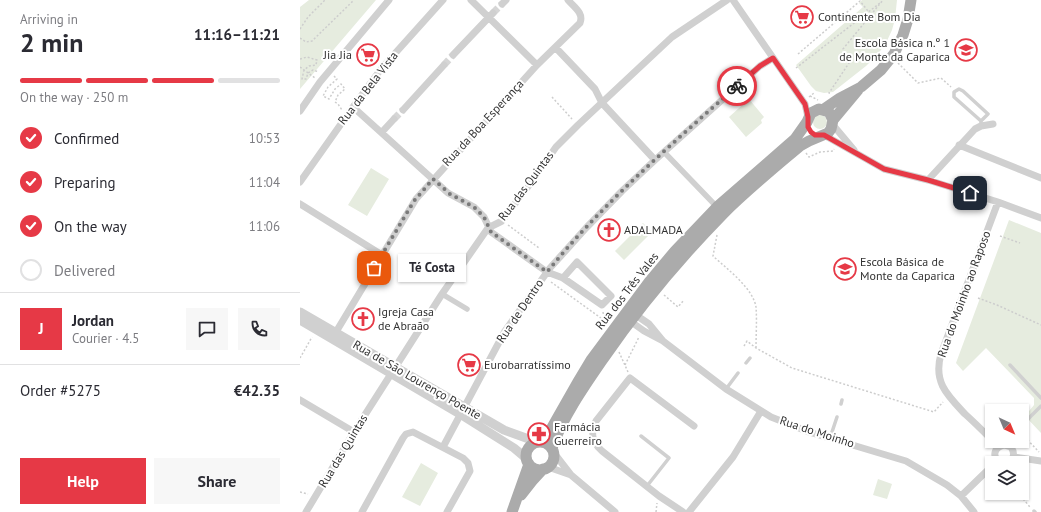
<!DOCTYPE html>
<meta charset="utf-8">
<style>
:root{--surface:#fff;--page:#f7f7f7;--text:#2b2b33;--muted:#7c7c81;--line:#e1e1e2;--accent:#e63946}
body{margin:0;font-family:"PT Sans",sans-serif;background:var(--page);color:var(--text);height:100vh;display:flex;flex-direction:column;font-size:15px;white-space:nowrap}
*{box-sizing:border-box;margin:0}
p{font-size:13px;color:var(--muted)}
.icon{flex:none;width:22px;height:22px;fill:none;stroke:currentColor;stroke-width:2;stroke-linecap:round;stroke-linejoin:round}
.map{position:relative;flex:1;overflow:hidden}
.drawer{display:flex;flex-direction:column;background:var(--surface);width:300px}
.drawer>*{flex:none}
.needle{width:26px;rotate:136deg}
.tools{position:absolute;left:685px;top:404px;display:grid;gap:8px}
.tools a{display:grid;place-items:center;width:44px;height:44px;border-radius:0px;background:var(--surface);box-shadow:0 1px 3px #0004;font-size:20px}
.pin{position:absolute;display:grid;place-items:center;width:34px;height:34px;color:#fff;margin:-17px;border-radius:8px;box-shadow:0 2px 6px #0006}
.courier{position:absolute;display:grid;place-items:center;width:40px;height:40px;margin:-20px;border:3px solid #e63946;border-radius:50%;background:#fff;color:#222;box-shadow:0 1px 5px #0007}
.bubble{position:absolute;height:28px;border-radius:0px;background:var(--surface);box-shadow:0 1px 3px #0004;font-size:13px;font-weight:700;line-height:28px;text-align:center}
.overview em{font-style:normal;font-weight:700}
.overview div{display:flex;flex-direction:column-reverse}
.overview{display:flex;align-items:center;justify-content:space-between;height:68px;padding:0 20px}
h1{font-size:26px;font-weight:700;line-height:30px}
.bar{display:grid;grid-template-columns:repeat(4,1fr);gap:6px 4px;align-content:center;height:48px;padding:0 20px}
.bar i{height:5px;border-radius:3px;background:var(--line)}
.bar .current{background:var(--accent)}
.bar p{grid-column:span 4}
.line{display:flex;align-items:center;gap:10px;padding:0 20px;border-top:1px solid var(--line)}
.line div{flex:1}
.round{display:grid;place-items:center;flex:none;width:42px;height:42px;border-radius:0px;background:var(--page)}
ol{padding:0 20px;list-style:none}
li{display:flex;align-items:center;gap:12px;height:44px}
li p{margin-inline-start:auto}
li .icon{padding:4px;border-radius:50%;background:var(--accent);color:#fff;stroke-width:4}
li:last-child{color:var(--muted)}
li i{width:22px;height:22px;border:2px solid var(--line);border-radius:50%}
.primary-button{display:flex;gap:8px;margin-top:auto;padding:8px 20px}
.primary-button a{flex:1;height:46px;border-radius:0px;background:var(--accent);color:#fff;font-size:16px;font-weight:700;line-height:46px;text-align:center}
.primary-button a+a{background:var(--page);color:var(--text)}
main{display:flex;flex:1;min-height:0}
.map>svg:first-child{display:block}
.green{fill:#e6ecdf}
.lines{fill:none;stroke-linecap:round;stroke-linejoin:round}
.minor-tunnel{stroke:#d6d6d6;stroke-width:7;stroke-dasharray:7 3.5;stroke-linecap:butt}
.path{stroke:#cdcdcd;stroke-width:1.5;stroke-dasharray:2 2;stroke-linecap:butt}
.service{stroke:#d0d0d0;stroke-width:3.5}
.pedestrian{stroke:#d0d0d0;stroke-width:5.5}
.minor{stroke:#d0d0d0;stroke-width:7}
.tertiary{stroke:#d0d0d0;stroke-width:9}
.primary{stroke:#ababab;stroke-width:11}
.done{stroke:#7a7a7a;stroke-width:4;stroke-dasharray:0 7.2}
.route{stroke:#e63946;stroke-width:5}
.labels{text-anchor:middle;stroke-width:4;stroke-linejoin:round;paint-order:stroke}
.poi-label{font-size:12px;fill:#333;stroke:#fff;text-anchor:start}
.street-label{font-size:12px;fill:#333;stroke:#fff}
</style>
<main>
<section class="drawer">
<div class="overview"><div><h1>2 min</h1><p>Arriving in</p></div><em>11:16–11:21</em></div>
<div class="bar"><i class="current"></i><i class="current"></i><i class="current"></i><i></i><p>On the way · 250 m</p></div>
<ol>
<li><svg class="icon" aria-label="check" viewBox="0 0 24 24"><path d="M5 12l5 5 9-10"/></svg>Confirmed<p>10:53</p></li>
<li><svg class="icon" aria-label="check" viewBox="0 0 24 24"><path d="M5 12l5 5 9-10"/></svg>Preparing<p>11:04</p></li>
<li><svg class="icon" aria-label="check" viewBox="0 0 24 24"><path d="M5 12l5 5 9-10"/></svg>On the way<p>11:06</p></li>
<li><i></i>Delivered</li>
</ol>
<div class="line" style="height:72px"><b class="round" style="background:var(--accent);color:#fff">J</b><div><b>Jordan</b><p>Courier · 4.5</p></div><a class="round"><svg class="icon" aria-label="chat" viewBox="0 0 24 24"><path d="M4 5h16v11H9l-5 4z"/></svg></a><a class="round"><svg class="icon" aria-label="phone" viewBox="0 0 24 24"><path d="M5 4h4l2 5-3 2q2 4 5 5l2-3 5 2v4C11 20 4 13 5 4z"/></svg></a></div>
<div class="line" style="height:52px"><div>Order #5275</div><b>€42.35</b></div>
<div class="primary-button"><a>Help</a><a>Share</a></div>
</section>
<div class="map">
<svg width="741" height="512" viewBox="0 0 741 512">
<rect width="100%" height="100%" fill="#fff"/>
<path class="green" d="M9 0H76L0 89V7Z
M562 0H597L595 19 592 30 586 43 578 54 566 66 533 92 524 93 516 91 511 86 496 65 563 7 559 3Z
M449 99 464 117 461 120 462 123 446 137 429 117Z
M513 122a7 7 0 1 1 14 0a7 7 0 1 1-14 0Z
M71 168 89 179 67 216 48 205Z
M709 220 741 233V433L725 416 734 405V398L686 348 663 371 656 363Z
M343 223 352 232 324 260 315 251Z
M121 463 138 473 120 506 102 497Z
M578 479 592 484 587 499 573 495Z"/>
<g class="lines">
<path class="minor-tunnel" d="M193 13 202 4
M144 65 153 55
M94 119 103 110"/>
<path class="path" d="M0 29 8 17 25 0
M0 38 6 42 12 41 54 0
M498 54 560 1 568 11
M0 59 7 57 17 60 16 65 9 66 4 70 2 79H6L8 73 13 70 19 72
M598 63 618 83 641 78 651 87
M0 67 15 78
M496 68 580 3
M34 76 37 79 28 87 23 96 29 99 35 89 41 84 45 89 38 95 35 102 38 104 42 110
M530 93H529L549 63 543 49 583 0
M510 96 518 100
M252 97 272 119
M509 97 514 93
M506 153 509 157 520 152 533 151 534 149
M208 225 239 248
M417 235 413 256C427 269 453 288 456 307 457 320 456 335 456 348
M700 236 720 243
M251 282 305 321
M364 295 378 307 384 300
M678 298 697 305 741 325
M303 312 305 324
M444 346 447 341 456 348 492 368 634 412 643 402
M319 352 328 372
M0 358 12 337
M325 365 339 337
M722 434 739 452
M686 482 692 484
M0 492 8 494
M718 493 730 507
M356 512 357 503"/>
<path class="service" d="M681 121 688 114 663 91 659 89 654 92V97L681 121V126
M446 363 450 358
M710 365 741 398
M426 389 438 373
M541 404 542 400
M722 425 741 406
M341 436 369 458 347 486
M530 438 537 417
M734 511 735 512"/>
<path class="pedestrian" d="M364 152 417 207
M142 294 167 309"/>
<path class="minor" d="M171 0 237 65
M433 0 505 104 508 117
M202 4 206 0
M256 48 295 89 302 103 355 160
M153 55 193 13
M53 107 148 193 174 207 184 217 191 232 247 272 263 278 302 305 311 296 277 262 263 278
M103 110 144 65
M0 111 20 82 89 0
M533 125 554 150
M82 132 94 119
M524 135 584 169 628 180 698 202 741 218
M659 145 741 178
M628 180 675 129 681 126 693 124
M0 182 53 107 81 69 143 0
M0 204 82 255
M333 313 349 324 363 341
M329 319 330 321 344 331 363 341 426 389 471 417 509 432 606 461 647 485 661 496 674 512
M33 337 116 199 237 65 280 23C284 13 274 7 268 0
M0 400 54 432
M692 440C683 431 674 422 665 414 647 395 633 382 641 354L698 202
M143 447 205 331 250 268 286 228 322 191 355 160 460 66 473 58
M254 453 271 475 315 512
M714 457 741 461
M699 463C692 456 694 447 704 445L711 447C715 453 714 459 709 463
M248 467 271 475
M661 496 692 466
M6 512 54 432 142 294 188 228 202 221 230 184 256 147 278 125 372 37 427 0
M62 512 103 438 106 434 113 432 163 458 168 463 170 471 147 512
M383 512 359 496 302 451C292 442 290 433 296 421L330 378 394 426
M389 512 433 457 461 411"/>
<path class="tertiary" d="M0 312 204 430 237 442
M0 320 160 414 214 448 227 459"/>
<path class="primary" d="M524 109 540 98 561 87 581 70 594 54 603 35 608 19 611 0
M533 120 558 90
M240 442 250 431 279 380 291 360 349 282 375 251 417 207 495 139 507 122 511 113 519 109 529 112 533 120 531 129 528 133 509 141 500 146C474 168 447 190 423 214 379 259 339 307 303 359 285 385 262 418 252 448
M226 456a14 14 0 1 1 28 0a14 14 0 1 1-28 0Z
M221 495 232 481 243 469
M212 512 229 464"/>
</g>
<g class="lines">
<path class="done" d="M74 268 114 201 133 179 150 194 174 207 184 217 191 232 247 272C303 203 371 145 437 86"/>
<path class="route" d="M437 86 460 66 473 58 505 104 508 117V127L511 132 515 135H524L584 169 628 180 670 193"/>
</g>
<defs>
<g id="supermarket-ring" transform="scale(1.15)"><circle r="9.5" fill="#fff" stroke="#e63946" stroke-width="1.5"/><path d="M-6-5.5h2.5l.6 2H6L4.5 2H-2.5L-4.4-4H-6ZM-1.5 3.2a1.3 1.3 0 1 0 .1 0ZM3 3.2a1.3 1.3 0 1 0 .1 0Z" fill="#e63946"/></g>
<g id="school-ring" transform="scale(1.15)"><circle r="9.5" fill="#fff" stroke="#e63946" stroke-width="1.5"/><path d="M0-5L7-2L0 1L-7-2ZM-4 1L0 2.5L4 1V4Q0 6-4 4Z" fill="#e63946"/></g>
<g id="church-ring" transform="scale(1.15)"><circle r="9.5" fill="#fff" stroke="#e63946" stroke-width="1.5"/><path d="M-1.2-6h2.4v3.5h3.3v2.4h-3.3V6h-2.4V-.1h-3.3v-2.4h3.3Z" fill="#e63946"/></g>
<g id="pharmacy-ring" transform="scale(1.15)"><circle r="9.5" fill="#fff" stroke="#e63946" stroke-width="1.5"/><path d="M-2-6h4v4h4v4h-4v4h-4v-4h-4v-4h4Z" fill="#e63946"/></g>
</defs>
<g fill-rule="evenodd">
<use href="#supermarket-ring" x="502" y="17"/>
<use href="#school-ring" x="666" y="50"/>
<use href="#supermarket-ring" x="68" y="55"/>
<use href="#church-ring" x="309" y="230"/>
<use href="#school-ring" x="545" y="269"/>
<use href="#church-ring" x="63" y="319"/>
<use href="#supermarket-ring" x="169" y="365"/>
<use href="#pharmacy-ring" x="239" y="434"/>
</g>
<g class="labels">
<g class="poi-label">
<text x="518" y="21">Continente Bom Dia</text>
<text x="650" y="47" text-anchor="end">Escola Básica n.º 1<tspan x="650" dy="14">de Monte da Caparica</tspan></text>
<text x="52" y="59" text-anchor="end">Jia Jia</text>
<text x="324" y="234">ADALMADA</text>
<text x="560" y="266">Escola Básica de<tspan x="560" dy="14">Monte da Caparica</tspan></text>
<text x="78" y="316">Igreja Casa<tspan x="78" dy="14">de Abraão</tspan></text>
<text x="184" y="369">Eurobarratíssimo</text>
<text x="254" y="431">Farmácia<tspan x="254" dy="14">Guerreiro</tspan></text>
</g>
<g class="street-label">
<text transform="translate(68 88) rotate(-52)" y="4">Rua da Bela Vista</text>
<text transform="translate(183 123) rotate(-47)" y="4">Rua da Boa Esperança</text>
<text transform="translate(226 186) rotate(-53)" y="4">Rua das Quintas</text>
<text transform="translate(327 291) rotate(-52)" y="4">Rua dos Três Vales</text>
<text transform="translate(664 294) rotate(-70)" y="4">Rua do Moinho ao Raposo</text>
<text transform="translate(220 311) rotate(-56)" y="4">Rua de Dentro</text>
<text transform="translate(117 380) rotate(30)" y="4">Rua de São Lourenço Poente</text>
<text transform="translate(517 432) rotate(18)" y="4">Rua do Moinho</text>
<text transform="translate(43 451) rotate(-59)" y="4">Rua das Quintas</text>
</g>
</g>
</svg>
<div class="tools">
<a><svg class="needle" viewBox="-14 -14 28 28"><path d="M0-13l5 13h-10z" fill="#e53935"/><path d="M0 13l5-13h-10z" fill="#7c7c81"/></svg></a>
<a><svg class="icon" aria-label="layers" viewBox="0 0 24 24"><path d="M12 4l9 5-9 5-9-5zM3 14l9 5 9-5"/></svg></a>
</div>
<div class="pin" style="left:74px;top:268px;background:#ea580c"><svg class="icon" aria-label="bag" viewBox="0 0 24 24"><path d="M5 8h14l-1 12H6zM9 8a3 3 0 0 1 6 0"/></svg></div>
<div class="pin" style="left:670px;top:193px;background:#1f2937"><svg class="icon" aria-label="home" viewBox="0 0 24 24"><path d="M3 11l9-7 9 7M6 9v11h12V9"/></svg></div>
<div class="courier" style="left:437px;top:86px"><svg class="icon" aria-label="bike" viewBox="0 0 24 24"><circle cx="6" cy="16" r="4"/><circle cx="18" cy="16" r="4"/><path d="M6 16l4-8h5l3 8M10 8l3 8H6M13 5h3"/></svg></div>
<div class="bubble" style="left:98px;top:254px;width:68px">Té Costa</div>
</div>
</main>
